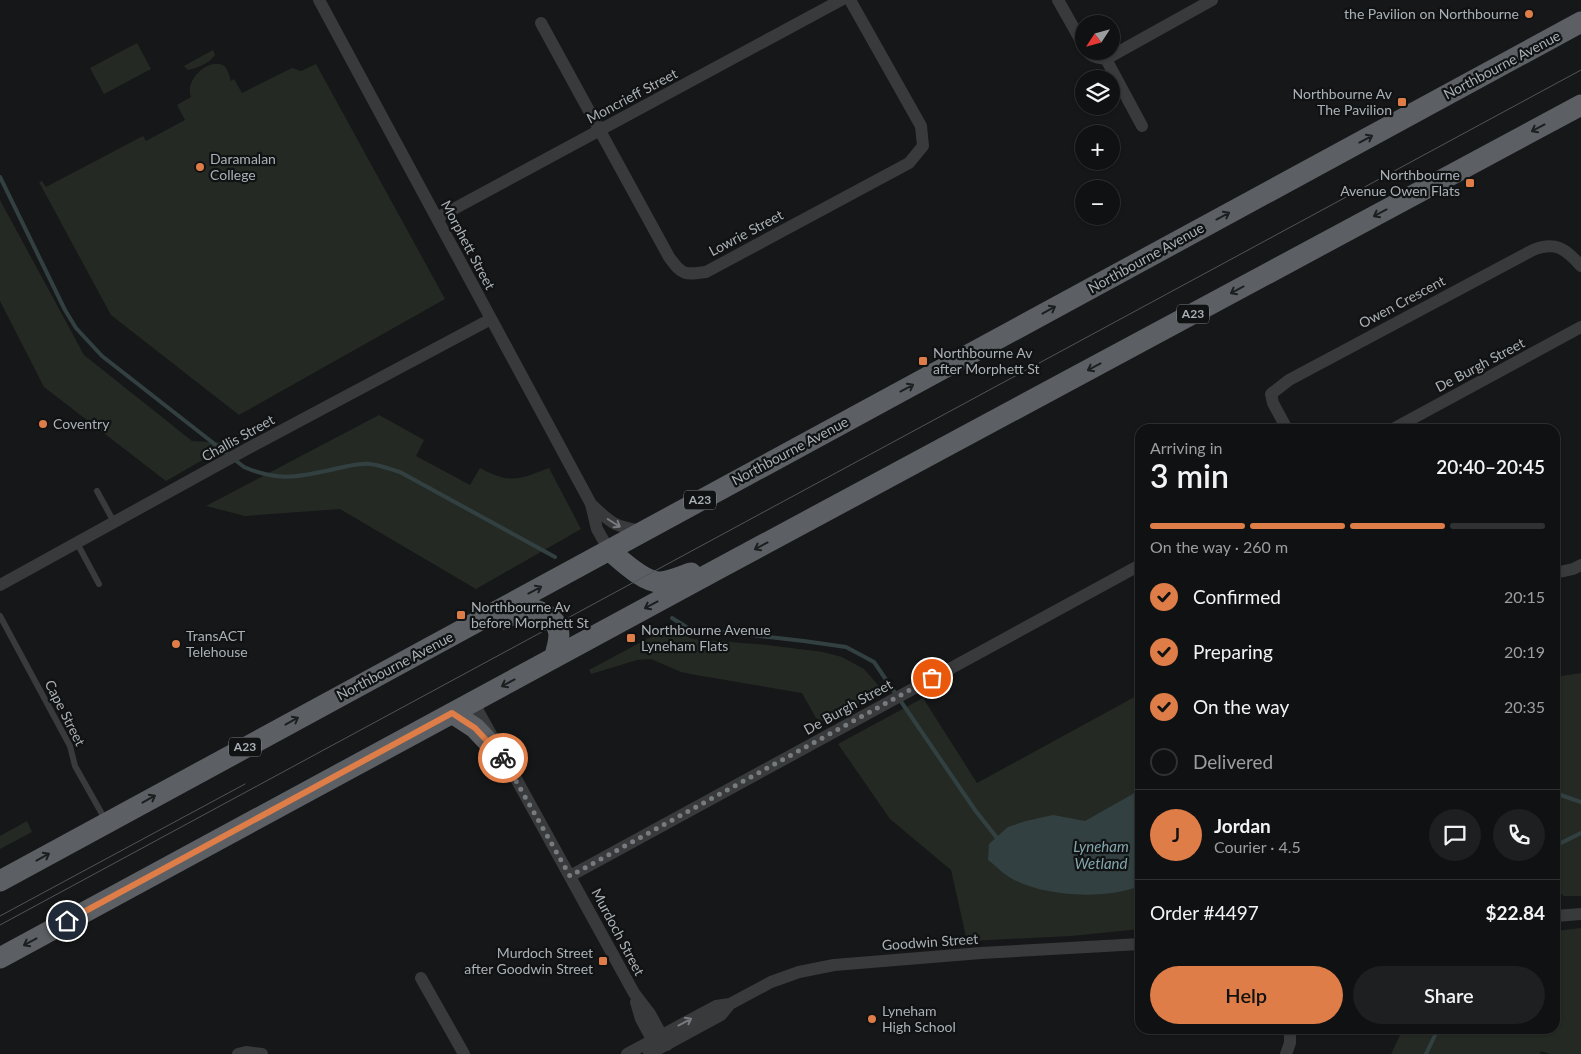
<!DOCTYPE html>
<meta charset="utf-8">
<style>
:root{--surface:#101112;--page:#1e1f20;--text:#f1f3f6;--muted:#9c9d9f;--line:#303132;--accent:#de7d47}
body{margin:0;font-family:Lato,sans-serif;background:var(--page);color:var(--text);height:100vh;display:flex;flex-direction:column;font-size:19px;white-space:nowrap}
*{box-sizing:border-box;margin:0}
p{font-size:16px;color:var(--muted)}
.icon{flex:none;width:28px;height:28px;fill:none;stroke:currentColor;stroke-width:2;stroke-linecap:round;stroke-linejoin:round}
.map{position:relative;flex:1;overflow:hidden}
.panel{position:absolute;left:1135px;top:424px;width:425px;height:610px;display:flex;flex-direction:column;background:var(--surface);border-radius:15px;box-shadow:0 1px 4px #0004,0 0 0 1px var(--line)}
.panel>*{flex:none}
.needle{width:32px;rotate:234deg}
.tools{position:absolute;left:1075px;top:15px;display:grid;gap:10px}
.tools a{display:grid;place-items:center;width:45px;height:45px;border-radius:50%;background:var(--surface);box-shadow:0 1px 4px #0004,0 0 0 1px var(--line);font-size:25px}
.pin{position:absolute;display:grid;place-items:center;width:42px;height:42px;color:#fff;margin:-21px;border:2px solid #fff;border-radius:50%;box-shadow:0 1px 5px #0007}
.courier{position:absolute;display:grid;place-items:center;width:50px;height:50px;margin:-25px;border:4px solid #de7d47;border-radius:50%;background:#fff;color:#222;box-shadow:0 1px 6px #0007}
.head em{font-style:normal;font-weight:600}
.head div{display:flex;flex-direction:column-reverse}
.head{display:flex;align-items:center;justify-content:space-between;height:85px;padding:0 15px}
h1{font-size:32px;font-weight:600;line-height:38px}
.bar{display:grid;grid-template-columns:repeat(4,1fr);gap:8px 5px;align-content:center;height:60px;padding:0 15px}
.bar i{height:6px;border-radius:4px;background:var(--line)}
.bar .on{background:var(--accent)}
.bar p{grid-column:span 4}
.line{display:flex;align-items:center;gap:12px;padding:0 15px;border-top:1px solid var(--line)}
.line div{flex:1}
.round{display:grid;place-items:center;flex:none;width:52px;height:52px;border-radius:26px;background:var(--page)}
ol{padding:0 15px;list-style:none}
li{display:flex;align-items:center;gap:15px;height:55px}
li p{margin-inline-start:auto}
li .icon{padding:5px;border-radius:50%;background:var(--accent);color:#111;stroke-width:4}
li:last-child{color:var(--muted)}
li i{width:28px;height:28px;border:2px solid var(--line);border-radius:50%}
.action{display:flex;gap:10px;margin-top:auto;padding:10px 15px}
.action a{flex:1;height:58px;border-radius:30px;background:var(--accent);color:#111;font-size:20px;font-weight:600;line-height:58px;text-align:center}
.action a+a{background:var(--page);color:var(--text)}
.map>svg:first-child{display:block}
.green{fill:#242a23}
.water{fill:#334041}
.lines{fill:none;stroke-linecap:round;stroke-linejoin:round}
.stream{stroke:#334041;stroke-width:4}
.service{stroke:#383a3c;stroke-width:6}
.minor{stroke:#383a3c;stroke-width:12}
.trunk{stroke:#5c6064;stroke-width:21}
.tram{stroke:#515457;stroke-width:1}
.oneway{stroke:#1c1e1f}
.oneway2{stroke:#777b7f}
.done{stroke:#767b7f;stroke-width:5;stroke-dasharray:0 9}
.route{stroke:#de7d47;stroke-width:6}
.poi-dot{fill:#de7d47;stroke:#111213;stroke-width:2}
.labels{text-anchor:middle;stroke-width:4.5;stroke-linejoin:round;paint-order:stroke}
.shield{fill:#111213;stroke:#7c8185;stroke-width:1}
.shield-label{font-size:12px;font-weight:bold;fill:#aab1b6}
.poi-label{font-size:14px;fill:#aab1b6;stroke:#111213;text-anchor:start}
.street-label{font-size:14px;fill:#aab1b6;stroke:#111213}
.water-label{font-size:15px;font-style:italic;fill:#84a7ae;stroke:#111213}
</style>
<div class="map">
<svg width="1581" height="1054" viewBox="0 0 1581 1054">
<rect width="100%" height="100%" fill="#161718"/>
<path class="green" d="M137 43 151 69 104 94 90 68Z
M213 50 215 55C210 63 197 68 188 70L184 66Z
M316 64 445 299 239 415 111 315 39 182 42 181 46 187 143 136 146 141 185 120 177 105 191 97C184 78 211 57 224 66 228 69 229 76 231 81L234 79 242 93 292 68 301 71Z
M0 200 84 355 192 441 232 443 166 481 44 387 0 301Z
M379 415 424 440 416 456 470 485 480 468C510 484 518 480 549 468L581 529 476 589 340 509 245 516 206 506Z
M669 627 692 639 767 645 823 652 842 657 864 669 884 692 827 724 816 718 802 693 696 675 681 672 651 659 637 660 591 674 589 670Z
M1581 673V896H1564L1560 893 1555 894V677Z
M1140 694V929L1071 936 967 941 951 870 890 819 838 744 923 698 977 783Z
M27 821 32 832 0 849V836Z
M1581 928V1054H1550L1541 1051 1540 1054H1391L1403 1029H1555V931Z"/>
<path class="water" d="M1140 790V886C1105 900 1041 897 1009 877 1001 872 995 865 988 860L989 844 1008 827 1026 821 1053 815 1085 821Z"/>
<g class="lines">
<path class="stream" d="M0 177 65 310 76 328 102 356 244 467C280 483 302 476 339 468 349 466 359 463 370 464 380 465 390 469 400 472L555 557
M672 618 688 628 804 641 846 647 874 662 975 810 997 838
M1555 793 1581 802
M1555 846 1581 833
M1426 1054 1438 1029"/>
<path class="service" d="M97 491 114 522
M77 543 99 584
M0 616 70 746 75 766 106 821"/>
<path class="minor" d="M319 0 591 504 597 529 609 550
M1058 0 1084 46
M541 23 669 257C682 275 684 275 706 272L909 163 923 146 921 126 850 0
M1087 51C1091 57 1099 58 1106 59L1212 0
M1106 59 1142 126
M437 218 841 0
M1287 429 1273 403 1271 394 1289 380 1533 250C1556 241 1566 249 1581 266
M1393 429 1581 327
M591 504C611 523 613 526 642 531
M1555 573 1573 569 1581 565
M0 585 245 450 491 319
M473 702 493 738
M503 755 634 993 650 1014 667 1045
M570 876 1140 565
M1555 916 1581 914
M421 978 464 1054
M636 1002 641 1019 655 1045
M238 1054 246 1052 262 1054
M627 1054 716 1006 730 1004 771 982 799 972 834 965 981 953 1140 944
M649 1054 721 1015 730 1004
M1286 1054 1290 1043V1029"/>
<path class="trunk" d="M609 550C621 560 644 583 661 582 671 581 682 576 691 573
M504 619C510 616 518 610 525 609 532 608 539 611 544 614 564 624 560 640 554 658
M452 713 475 728 506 761
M0 881 1581 22
M0 958 718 569 1581 105"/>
<path class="tram" d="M0 916 245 784
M0 925 1581 70"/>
</g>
<defs><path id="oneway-shaft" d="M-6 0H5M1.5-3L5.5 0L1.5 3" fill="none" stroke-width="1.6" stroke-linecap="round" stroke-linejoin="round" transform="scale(1.25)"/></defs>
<g class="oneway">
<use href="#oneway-shaft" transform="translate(1538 128) rotate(152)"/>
<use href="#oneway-shaft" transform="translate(1366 139) rotate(-28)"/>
<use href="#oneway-shaft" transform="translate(1380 213) rotate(152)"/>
<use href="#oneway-shaft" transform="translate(1223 216) rotate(-28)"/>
<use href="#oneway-shaft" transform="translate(1237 290) rotate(152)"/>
<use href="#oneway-shaft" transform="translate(1049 310) rotate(-29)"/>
<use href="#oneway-shaft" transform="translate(1094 367) rotate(152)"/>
<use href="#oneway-shaft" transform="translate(907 388) rotate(-28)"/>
<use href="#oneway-shaft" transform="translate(761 546) rotate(152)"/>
<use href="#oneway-shaft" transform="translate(535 590) rotate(-28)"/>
<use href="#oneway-shaft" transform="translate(651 605) rotate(152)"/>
<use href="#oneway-shaft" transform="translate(508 683) rotate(152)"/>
<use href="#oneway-shaft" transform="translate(292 721) rotate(-29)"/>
<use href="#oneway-shaft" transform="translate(149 799) rotate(-29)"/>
<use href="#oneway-shaft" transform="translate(43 857) rotate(-29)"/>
<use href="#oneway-shaft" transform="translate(30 942) rotate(152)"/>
</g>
<g class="oneway2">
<use href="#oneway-shaft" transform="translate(614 523) rotate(32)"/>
<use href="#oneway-shaft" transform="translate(685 1022) rotate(-28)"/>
</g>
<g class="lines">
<path class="done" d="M503 758 570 876 932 678"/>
<path class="route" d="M67 921 452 713 475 728 503 758"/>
</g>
<g class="poi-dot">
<circle cx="1529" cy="14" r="5"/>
<rect x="1397" y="97" width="10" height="10" rx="2.5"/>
<circle cx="200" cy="167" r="5"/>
<rect x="1465" y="178" width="10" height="10" rx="2.5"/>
<rect x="918" y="356" width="10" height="10" rx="2.5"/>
<circle cx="43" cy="424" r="5"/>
<rect x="456" y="610" width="10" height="10" rx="2.5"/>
<rect x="626" y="633" width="10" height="10" rx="2.5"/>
<circle cx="176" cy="644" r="5"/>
<rect x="598" y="956" width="10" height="10" rx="2.5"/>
<circle cx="872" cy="1019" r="5"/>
</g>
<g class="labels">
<g class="shield">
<rect x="1177" y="304.5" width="32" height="19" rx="4"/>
<rect x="684" y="490.5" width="32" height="19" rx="4"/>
<rect x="229" y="737.5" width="32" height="19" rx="4"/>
</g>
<g class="shield-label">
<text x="1193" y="318">A23</text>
<text x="700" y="504">A23</text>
<text x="245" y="751">A23</text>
</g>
<g class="poi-label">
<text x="1519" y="19" text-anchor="end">the Pavilion on Northbourne</text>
<text x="1392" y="99" text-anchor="end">Northbourne Av<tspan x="1392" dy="16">The Pavilion</tspan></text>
<text x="210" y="164">Daramalan<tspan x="210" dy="16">College</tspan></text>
<text x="1460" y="180" text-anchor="end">Northbourne<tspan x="1460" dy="16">Avenue Owen Flats</tspan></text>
<text x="933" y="358">Northbourne Av<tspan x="933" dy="16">after Morphett St</tspan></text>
<text x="53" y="429">Coventry</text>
<text x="471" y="612">Northbourne Av<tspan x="471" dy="16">before Morphett St</tspan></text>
<text x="641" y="635">Northbourne Avenue<tspan x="641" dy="16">Lyneham Flats</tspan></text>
<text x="186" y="641">TransACT<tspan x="186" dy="16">Telehouse</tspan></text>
<text x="593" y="958" text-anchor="end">Murdoch Street<tspan x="593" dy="16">after Goodwin Street</tspan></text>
<text x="882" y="1016">Lyneham<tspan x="882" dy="16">High School</tspan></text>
</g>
<g class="street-label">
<text transform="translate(1502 65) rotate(-28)" y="5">Northbourne Avenue</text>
<text transform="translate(632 96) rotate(-28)" y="5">Moncrieff Street</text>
<text transform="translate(746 233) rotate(-28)" y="5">Lowrie Street</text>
<text transform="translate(468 245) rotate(62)" y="5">Morphett Street</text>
<text transform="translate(1146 258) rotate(-29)" y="5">Northbourne Avenue</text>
<text transform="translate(1402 302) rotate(-28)" y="5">Owen Crescent</text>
<text transform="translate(1480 365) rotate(-28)" y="5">De Burgh Street</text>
<text transform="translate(238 438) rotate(-29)" y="5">Challis Street</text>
<text transform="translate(790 451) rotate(-28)" y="5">Northbourne Avenue</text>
<text transform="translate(395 666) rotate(-28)" y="5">Northbourne Avenue</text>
<text transform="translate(848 707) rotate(-29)" y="5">De Burgh Street</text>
<text transform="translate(65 713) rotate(63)" y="5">Cape Street</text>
<text transform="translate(618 932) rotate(62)" y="5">Murdoch Street</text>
<text transform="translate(930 942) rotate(-4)" y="5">Goodwin Street</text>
</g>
<g class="water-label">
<text x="1101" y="852">Lyneham<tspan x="1101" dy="17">Wetland</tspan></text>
</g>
</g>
</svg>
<div class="tools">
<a><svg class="needle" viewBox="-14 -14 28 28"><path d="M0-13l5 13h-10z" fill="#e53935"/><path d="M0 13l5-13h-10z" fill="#9c9d9f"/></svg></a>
<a><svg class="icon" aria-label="layers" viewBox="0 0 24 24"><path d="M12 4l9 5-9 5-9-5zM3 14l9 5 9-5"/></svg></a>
<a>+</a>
<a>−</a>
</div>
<div class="pin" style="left:932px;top:678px;background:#ea580c"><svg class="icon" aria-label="bag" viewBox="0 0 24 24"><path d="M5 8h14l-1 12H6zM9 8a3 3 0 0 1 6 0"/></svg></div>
<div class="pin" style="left:67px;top:921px;background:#1f2937"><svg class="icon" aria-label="home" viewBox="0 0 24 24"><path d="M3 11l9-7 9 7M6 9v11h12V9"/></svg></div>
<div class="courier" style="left:503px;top:758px"><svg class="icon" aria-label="bike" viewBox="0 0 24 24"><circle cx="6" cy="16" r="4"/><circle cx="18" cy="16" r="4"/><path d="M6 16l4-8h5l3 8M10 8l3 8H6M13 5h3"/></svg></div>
<section class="panel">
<div class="head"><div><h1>3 min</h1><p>Arriving in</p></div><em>20:40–20:45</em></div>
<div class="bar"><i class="on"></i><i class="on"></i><i class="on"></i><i></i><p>On the way · 260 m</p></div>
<ol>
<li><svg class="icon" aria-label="check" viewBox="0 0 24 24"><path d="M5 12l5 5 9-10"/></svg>Confirmed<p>20:15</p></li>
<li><svg class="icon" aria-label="check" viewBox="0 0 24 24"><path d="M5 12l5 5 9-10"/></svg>Preparing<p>20:19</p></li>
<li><svg class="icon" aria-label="check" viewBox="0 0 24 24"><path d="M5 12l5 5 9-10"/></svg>On the way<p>20:35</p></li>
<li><i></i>Delivered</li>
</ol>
<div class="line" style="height:90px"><b class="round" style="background:var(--accent);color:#111">J</b><div><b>Jordan</b><p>Courier · 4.5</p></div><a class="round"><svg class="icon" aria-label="chat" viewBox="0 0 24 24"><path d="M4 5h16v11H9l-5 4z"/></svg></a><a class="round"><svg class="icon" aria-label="phone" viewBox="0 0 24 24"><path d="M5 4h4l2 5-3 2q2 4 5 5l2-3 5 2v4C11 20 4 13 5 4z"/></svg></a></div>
<div class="line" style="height:65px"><div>Order #4497</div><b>$22.84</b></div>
<div class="action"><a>Help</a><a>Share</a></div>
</section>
</div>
